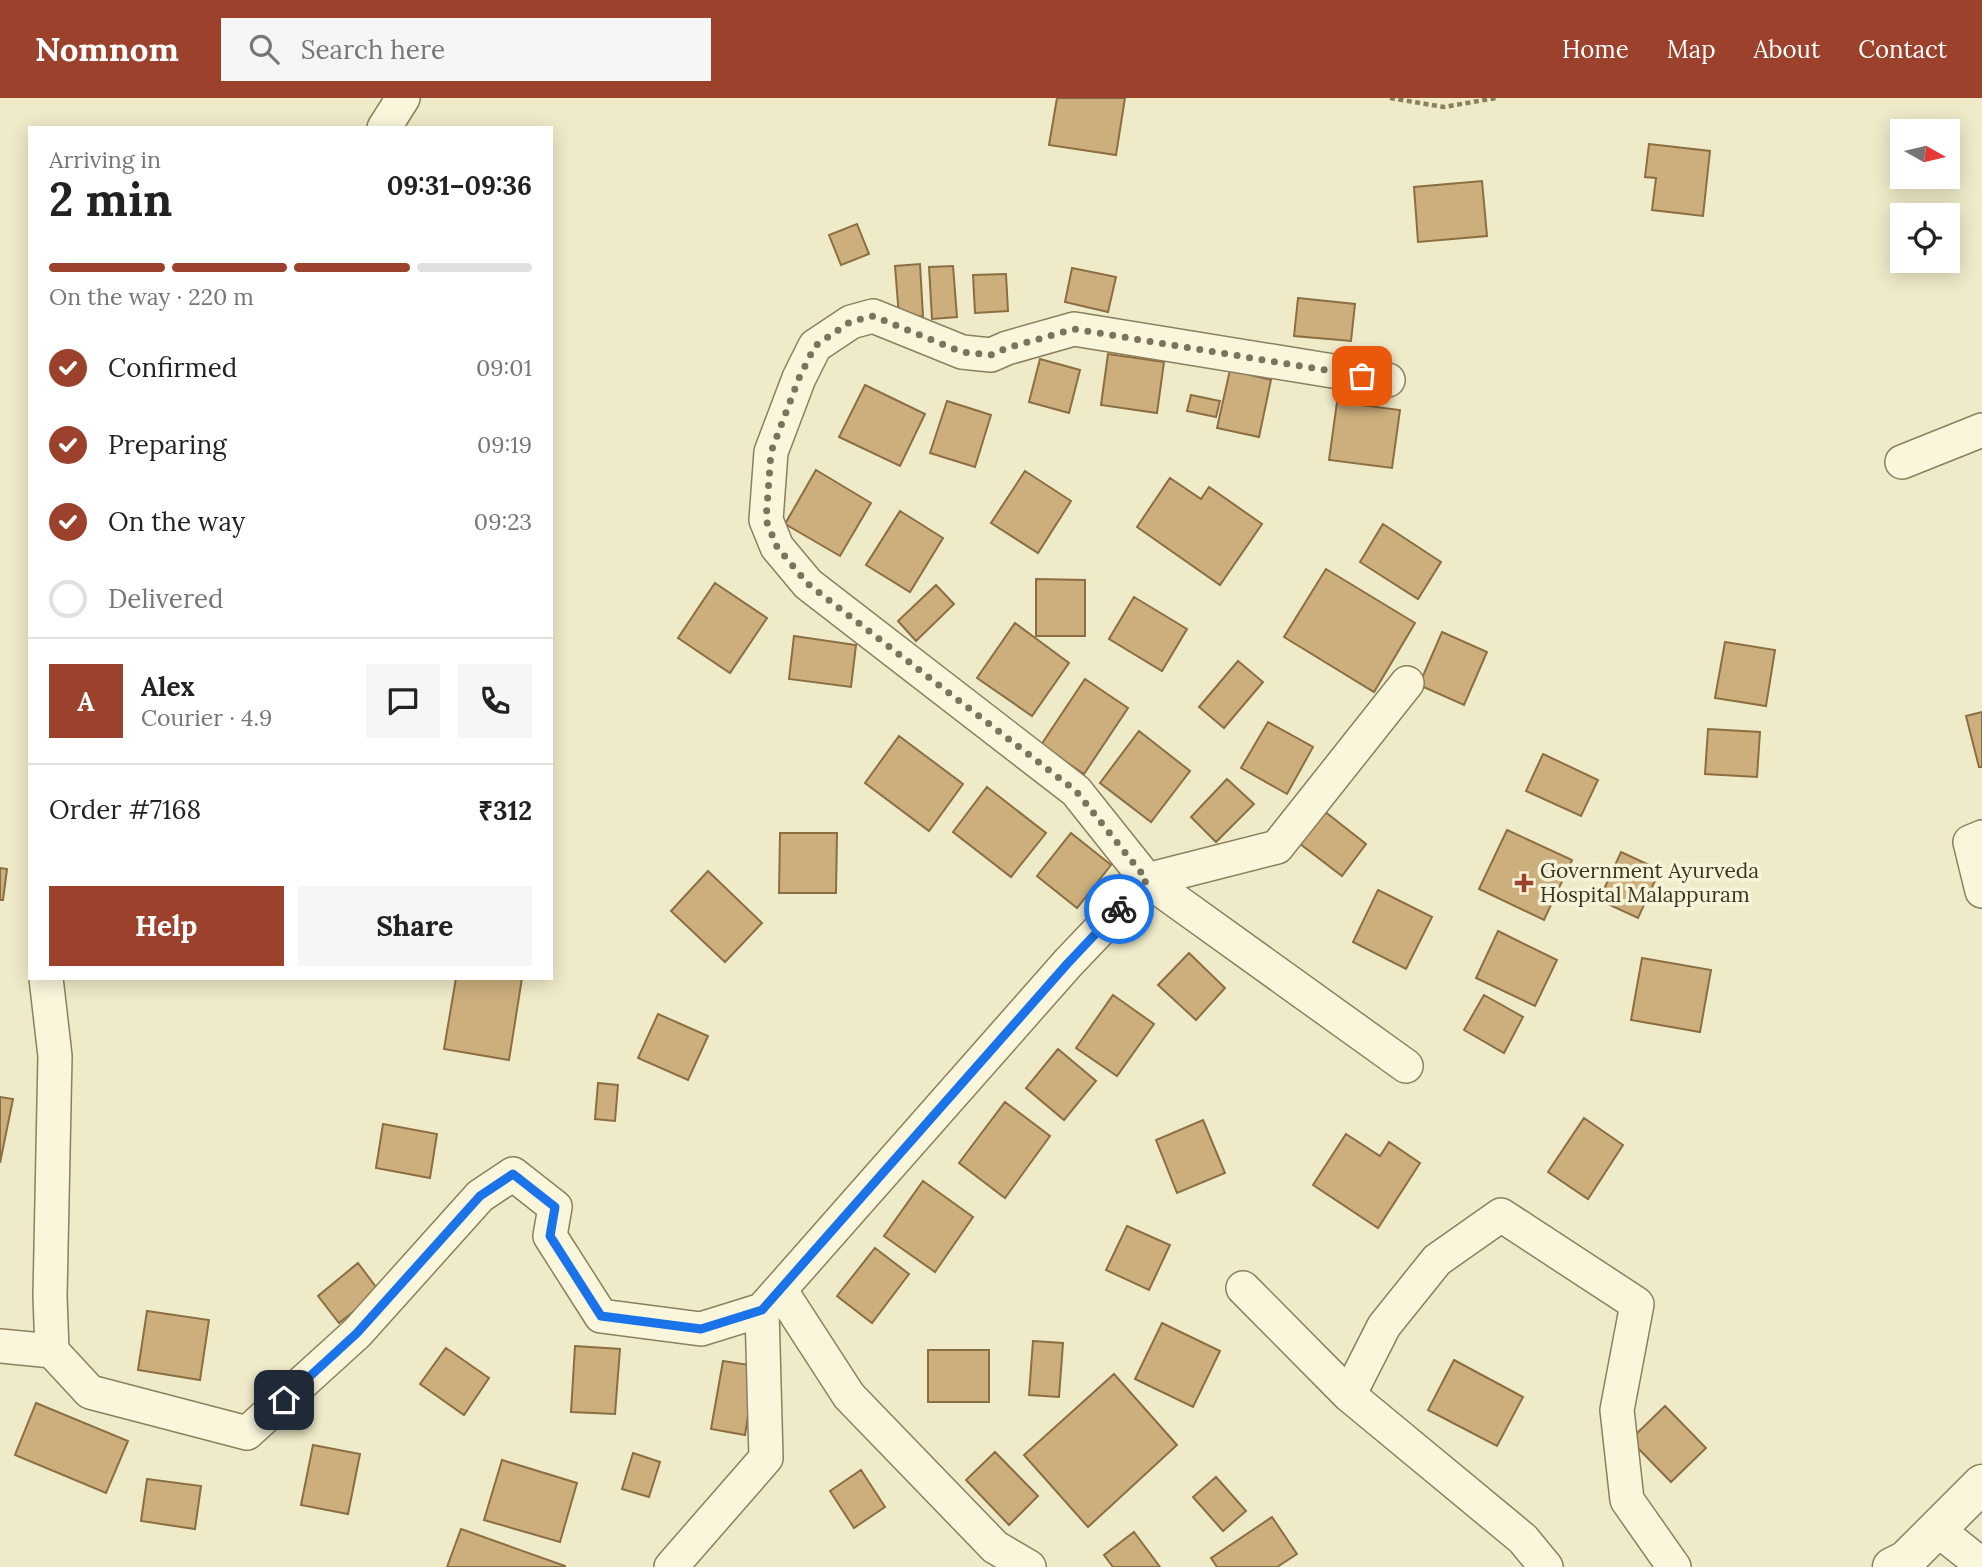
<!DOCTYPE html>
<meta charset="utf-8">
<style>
:root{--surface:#fff;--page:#f6f6f6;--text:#222;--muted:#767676;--line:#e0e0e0;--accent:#9b412c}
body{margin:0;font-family:Lora,serif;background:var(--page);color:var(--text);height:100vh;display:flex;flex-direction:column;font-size:26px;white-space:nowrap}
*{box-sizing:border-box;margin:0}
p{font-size:23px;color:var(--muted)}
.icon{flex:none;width:38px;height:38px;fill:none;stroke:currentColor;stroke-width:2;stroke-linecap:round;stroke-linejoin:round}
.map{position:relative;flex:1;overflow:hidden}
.drawer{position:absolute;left:28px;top:28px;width:525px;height:854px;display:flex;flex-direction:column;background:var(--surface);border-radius:0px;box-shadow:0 4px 18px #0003}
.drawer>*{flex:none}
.needle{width:46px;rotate:98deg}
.buttons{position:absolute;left:1890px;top:21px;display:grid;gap:14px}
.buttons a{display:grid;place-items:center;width:70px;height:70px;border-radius:0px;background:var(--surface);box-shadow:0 4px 18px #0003;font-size:35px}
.pin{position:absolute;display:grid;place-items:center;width:60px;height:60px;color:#fff;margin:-30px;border-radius:14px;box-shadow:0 4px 10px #0006}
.courier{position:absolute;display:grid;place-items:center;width:70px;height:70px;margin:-35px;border:5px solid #1a73e8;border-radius:50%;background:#fff;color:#222;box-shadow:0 2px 9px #0007}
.overview em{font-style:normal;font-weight:700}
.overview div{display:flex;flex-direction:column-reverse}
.overview{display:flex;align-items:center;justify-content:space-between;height:119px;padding:0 21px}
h1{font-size:46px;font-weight:700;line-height:52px}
.bar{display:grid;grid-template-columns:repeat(4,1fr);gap:10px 7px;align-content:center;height:84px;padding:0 21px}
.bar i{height:9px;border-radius:5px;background:var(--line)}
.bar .on{background:var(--accent)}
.bar p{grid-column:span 4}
.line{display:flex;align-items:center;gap:18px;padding:0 21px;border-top:2px solid var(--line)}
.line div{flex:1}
.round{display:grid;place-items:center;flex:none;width:74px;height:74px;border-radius:0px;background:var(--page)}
ol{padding:0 21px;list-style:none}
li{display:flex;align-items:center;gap:21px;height:77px}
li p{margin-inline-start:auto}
li .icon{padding:7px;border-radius:50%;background:var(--accent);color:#fff;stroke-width:4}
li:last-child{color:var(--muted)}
li i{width:38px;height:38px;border:4px solid var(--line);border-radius:50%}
.cta{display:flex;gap:14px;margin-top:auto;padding:14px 21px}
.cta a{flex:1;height:80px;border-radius:0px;background:var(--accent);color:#fff;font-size:28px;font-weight:700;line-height:80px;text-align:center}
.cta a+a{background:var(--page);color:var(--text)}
header{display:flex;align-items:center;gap:42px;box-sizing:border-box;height:98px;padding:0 35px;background:var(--accent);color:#fff}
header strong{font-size:33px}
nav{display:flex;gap:38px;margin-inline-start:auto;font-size:24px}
.search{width:490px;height:63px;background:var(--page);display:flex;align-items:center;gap:18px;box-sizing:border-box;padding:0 24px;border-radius:0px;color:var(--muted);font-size:26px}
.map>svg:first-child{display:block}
.building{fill:#cdaf7e;stroke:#8b6e42;stroke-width:2}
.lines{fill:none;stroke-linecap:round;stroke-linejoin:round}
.minor-casing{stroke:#8c7f5d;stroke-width:36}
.tertiary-casing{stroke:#8c7f5d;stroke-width:41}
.path{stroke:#8c7f5d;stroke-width:4.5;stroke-dasharray:5 3.5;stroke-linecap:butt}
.minor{stroke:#f9f6dc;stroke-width:33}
.tertiary{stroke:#f9f6dc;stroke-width:38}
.done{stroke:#7b735b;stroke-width:7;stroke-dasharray:0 12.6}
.route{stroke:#1a73e8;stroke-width:9}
.poi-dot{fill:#9b412c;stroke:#f6f4d8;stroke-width:2.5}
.labels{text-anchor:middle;stroke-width:7;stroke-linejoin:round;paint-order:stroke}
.poi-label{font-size:21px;fill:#3c3320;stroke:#f6f4d8;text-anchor:start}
</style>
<header>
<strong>Nomnom</strong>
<div class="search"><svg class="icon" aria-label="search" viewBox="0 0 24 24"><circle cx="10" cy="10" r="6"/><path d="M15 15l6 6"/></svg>Search here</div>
<nav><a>Home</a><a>Map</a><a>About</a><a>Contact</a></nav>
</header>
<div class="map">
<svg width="1982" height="1469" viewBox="0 0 1982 1469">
<rect width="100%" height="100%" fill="#efebc9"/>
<path class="building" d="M1057 0H1125L1116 57 1049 47Z
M1649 46 1710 53 1703 118 1652 112 1656 80 1645 79Z
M1482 83 1487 138 1418 144 1414 89Z
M857 126 869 156 841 167 829 137Z
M920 166 923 218 899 219 895 168Z
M953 168 957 219 932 221 929 169Z
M1072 170 1116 179 1108 214 1065 204Z
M1006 176 1008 213 975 215 973 177Z
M1298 200 1355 206 1351 243 1294 238Z
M1108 256 1164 264 1157 315 1101 307Z
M1040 261 1080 272 1069 315 1029 304Z
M1230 272 1271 282 1259 339 1217 330Z
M865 287 925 316 900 368 839 339Z
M1191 297 1220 303 1216 319 1187 313Z
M947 303 991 317 975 369 930 355Z
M1337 304 1400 312 1392 370 1329 362Z
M816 372 871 405 840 458 785 426Z
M1025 373 1071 403 1038 455 991 425Z
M1170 380 1201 401 1209 389 1262 426 1220 487 1137 429Z
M900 413 943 440 910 494 866 467Z
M1383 426 1441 464 1418 501 1360 464Z
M1326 471 1415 525 1374 594 1284 539Z
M1036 481 1085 482V538H1036Z
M715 485 767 520 730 575 678 540Z
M936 487 954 506 916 543 898 523Z
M1134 499 1187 531 1162 573 1109 541Z
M1015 525 1069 565 1032 618 977 580Z
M1442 534 1487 554 1464 607 1419 587Z
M794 538 856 547 851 589 789 581Z
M1725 544 1775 552 1766 608 1715 600Z
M1238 563 1263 584 1224 630 1199 609Z
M1085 581 1128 610 1084 676 1041 647Z
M1982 614V669H1979L1966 618Z
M1268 624 1313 649 1287 696 1241 670Z
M1708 631 1760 634 1757 679 1705 676Z
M1139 633 1190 673 1151 724 1100 685Z
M899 638 963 686 929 733 865 685Z
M1543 656 1598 682 1581 718 1526 693Z
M1227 681 1254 706 1216 744 1191 719Z
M987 689 1046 735 1011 779 953 734Z
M1319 709 1366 746 1342 778 1295 742Z
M1507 732 1572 762 1544 822 1479 791Z
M780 735H837L836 795H779Z
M1071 735 1111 767 1077 810 1037 778Z
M1621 754 1660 772 1638 820 1599 802Z
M0 770 7 771 3 802H0Z
M708 773 762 825 725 864 671 813Z
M1378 792 1432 819 1406 871 1353 844Z
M1498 833 1557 862 1535 908 1476 880Z
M1189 855 1225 890 1196 922 1158 887Z
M1642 860 1711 872 1700 934 1631 922Z
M456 880H522L509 962 444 951Z
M1113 897 1154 926 1117 978 1076 950Z
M1484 897 1523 919 1504 955 1464 932Z
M658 916 708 938 688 982 638 960Z
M1058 951 1096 983 1064 1022 1026 990Z
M598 985 618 987 615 1023 595 1021Z
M0 999 13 1001 0 1065Z
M1005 1004 1050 1038 1005 1100 959 1065Z
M1584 1020 1623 1047 1588 1101 1548 1074Z
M1203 1022 1225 1075 1177 1095 1156 1042Z
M383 1026 437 1036 430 1080 376 1070Z
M1346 1036 1380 1058 1389 1044 1420 1065 1378 1130 1313 1087Z
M923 1083 973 1119 935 1174 884 1138Z
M1127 1128 1170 1147 1149 1192 1106 1172Z
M875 1150 909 1176 872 1225 837 1198Z
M358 1165 379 1193 339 1225 318 1198Z
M147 1213 209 1222 200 1282 138 1272Z
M1162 1225 1220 1253 1193 1309 1135 1281Z
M1033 1243 1063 1245 1059 1299 1029 1297Z
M575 1248 620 1251 615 1316 571 1314Z
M446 1250 489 1280 464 1317 420 1286Z
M928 1252H989V1304H928Z
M1454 1262 1523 1299 1497 1348 1428 1312Z
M723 1263 756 1268 745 1337 711 1331Z
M1114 1276 1177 1347 1088 1429 1024 1357Z
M36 1305 128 1343 106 1395 15 1357Z
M1665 1308 1706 1350 1671 1384 1630 1342Z
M313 1347 360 1356 348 1416 301 1407Z
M995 1354 1038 1398 1009 1427 966 1382Z
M633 1355 660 1364 649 1399 622 1391Z
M502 1362 577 1385 560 1444 484 1422Z
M861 1372 885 1409 854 1430 830 1393Z
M1216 1379 1246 1413 1223 1433 1193 1399Z
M147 1381 201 1388 195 1431 141 1423Z
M1272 1419 1297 1456 1277 1469H1217L1211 1460Z
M461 1431 565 1468V1469H447Z
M1134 1434 1160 1469H1113L1104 1457Z"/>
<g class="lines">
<g class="minor-casing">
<path id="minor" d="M384 30 403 0
M1902 364 1982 332
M1982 739 1970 744 1982 793
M1147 782 1277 749 1407 585
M1147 782 1406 968
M46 880 55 958 50 1198 52 1253 90 1294 247 1335 357 1235 480 1098 513 1076 555 1109 550 1138 601 1218 701 1231 762 1212 1068 865 1147 782 1076 693 808 486 777 449 766 422 771 354 799 280 815 248 851 224 873 218 962 254 991 257 1007 250 1074 231 1388 282
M1243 1190 1349 1297
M781 1193 849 1298 995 1449 1029 1469
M0 1248 52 1253
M1938 1432 1982 1467
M671 1469 766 1360 762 1212
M1546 1469 1523 1441 1349 1297 1384 1228 1437 1162 1501 1117 1637 1206 1617 1312 1627 1402 1674 1469"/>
</g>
<g class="tertiary-casing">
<path id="tertiary" d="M1892 1469 1906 1462 1982 1386"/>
</g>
<path class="path" d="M1390 0 1444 9 1496 0"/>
<use href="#minor" class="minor"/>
<use href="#tertiary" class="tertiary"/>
</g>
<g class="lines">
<path class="done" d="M1119 811 1147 782 1076 693 808 486 777 449 766 422 771 354 799 280 815 248 850 224 873 218 962 254 991 257 1007 250 1074 231 1362 278"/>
<path class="route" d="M284 1302 357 1235 480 1098 513 1076 555 1109 550 1138 601 1218 701 1231 762 1212 1068 865 1119 811"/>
</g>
<path class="poi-dot" d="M1520.5 774.5h7v7h7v7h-7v7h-7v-7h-7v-7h7z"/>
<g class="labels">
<g class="poi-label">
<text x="1540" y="780">Government Ayurveda<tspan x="1540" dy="24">Hospital Malappuram</tspan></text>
</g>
</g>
</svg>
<div class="buttons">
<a><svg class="needle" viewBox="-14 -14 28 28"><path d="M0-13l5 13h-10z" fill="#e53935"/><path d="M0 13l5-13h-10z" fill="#767676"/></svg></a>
<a><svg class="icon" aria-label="locate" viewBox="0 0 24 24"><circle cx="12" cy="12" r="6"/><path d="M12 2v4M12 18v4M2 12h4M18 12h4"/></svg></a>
</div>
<div class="pin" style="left:1362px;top:278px;background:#ea580c"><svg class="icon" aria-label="bag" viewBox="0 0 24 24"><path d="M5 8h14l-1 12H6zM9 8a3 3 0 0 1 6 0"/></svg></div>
<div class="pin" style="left:284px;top:1302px;background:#1f2937"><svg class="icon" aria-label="home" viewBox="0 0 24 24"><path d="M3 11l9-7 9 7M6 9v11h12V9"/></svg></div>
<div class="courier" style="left:1119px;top:811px"><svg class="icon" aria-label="bike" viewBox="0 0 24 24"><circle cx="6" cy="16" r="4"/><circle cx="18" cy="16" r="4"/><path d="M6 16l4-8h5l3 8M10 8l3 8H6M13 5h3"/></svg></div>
<section class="drawer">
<div class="overview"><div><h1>2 min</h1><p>Arriving in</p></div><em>09:31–09:36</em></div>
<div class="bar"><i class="on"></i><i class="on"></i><i class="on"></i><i></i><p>On the way · 220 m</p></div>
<ol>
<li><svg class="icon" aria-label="check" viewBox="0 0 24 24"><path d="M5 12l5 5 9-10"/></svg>Confirmed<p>09:01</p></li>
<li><svg class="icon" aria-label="check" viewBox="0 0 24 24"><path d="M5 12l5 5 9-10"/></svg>Preparing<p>09:19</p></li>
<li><svg class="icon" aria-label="check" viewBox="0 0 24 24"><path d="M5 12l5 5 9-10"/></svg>On the way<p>09:23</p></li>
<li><i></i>Delivered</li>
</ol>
<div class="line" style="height:126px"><b class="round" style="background:var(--accent);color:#fff">A</b><div><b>Alex</b><p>Courier · 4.9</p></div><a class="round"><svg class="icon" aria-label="chat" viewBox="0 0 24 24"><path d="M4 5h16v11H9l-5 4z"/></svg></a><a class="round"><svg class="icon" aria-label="phone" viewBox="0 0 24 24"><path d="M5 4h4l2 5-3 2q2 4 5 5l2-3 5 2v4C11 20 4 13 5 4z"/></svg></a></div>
<div class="line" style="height:91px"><div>Order #7168</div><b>₹312</b></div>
<div class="cta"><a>Help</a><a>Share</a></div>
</section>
</div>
